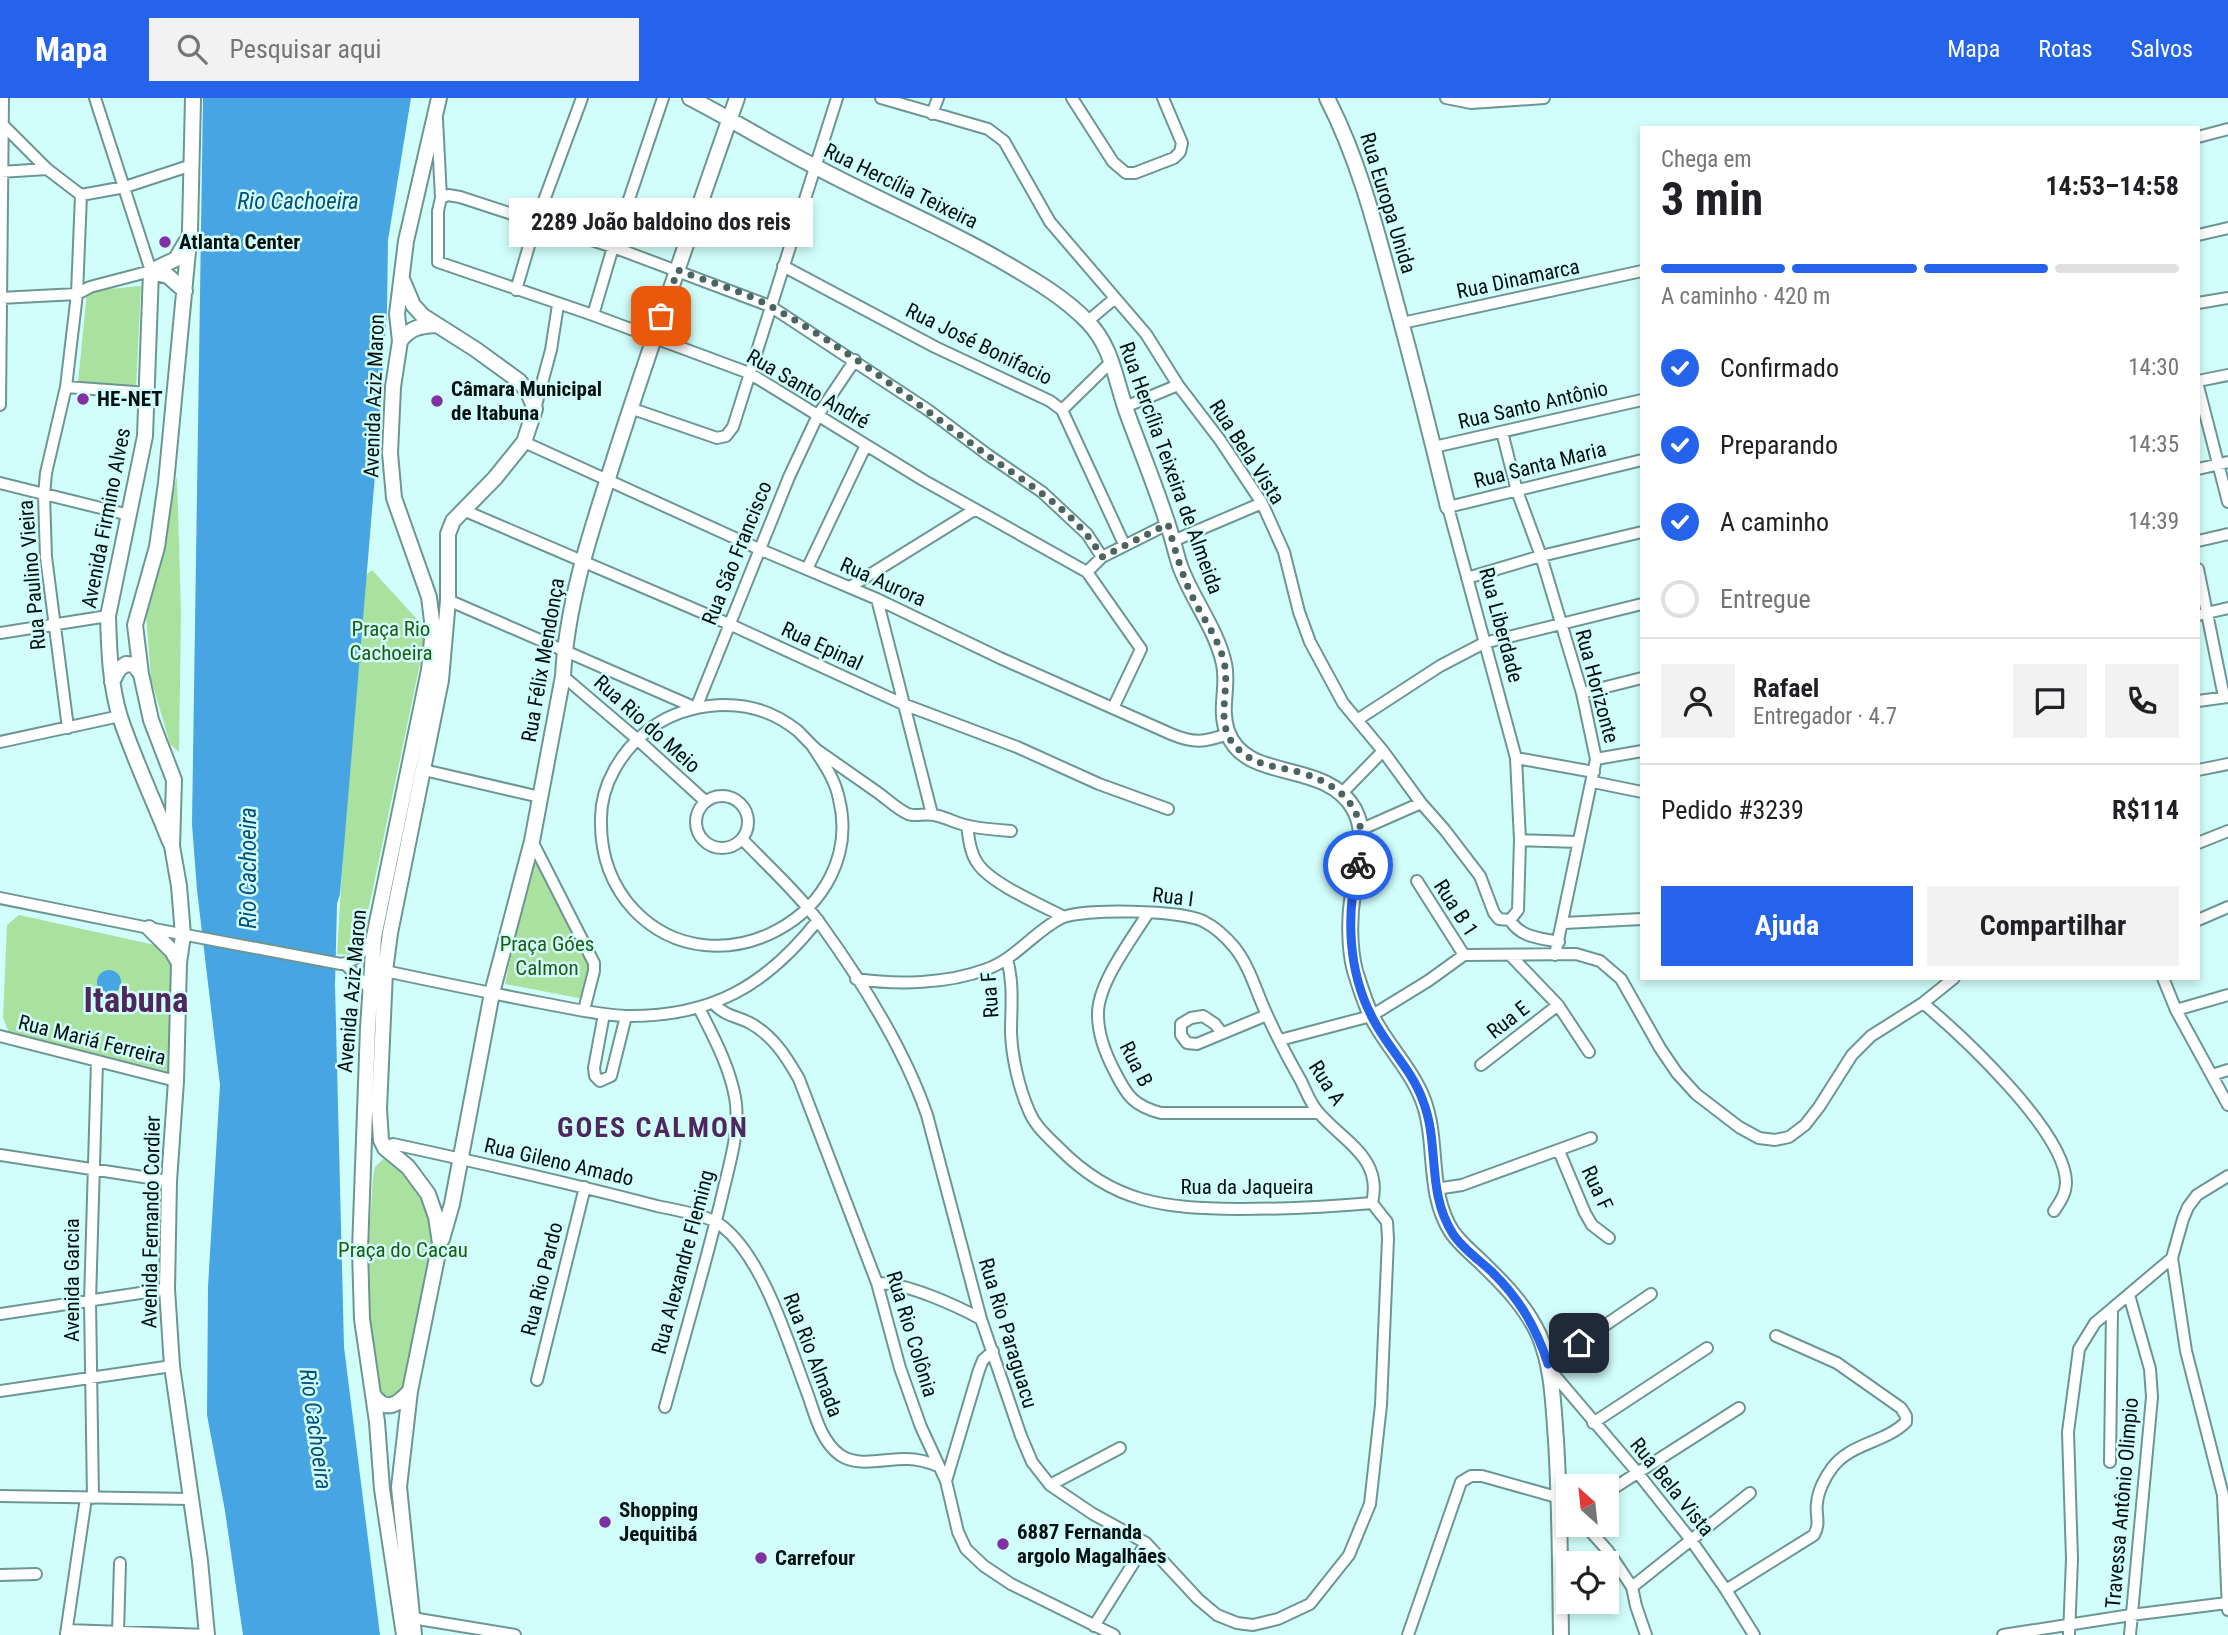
<!DOCTYPE html>
<html lang="pt">
<meta charset="utf-8">
<style>
:root{--surface:#fff;--page:#f2f2f2;--text:#202124;--muted:#757577;--line:#e0e0e0;--accent:#2563eb}
body{margin:0;font-family:"Roboto Condensed",sans-serif;background:var(--page);color:var(--text);height:100vh;display:flex;flex-direction:column;font-size:26px;white-space:nowrap}
*{box-sizing:border-box;margin:0}
p{font-size:23px;color:var(--muted)}
.icon{flex:none;width:38px;height:38px;fill:none;stroke:currentColor;stroke-width:2;stroke-linecap:round;stroke-linejoin:round}
.map{position:relative;flex:1;overflow:hidden}
.panel{position:absolute;left:1640px;top:28px;width:560px;height:854px;display:flex;flex-direction:column;background:var(--surface);border-radius:0px;box-shadow:0 4px 10px #0003}
.panel>*{flex:none}
.needle{width:46px;rotate:333deg}
.fabs{position:absolute;left:1556px;top:1376px;display:grid;gap:14px}
.fabs a{display:grid;place-items:center;width:63px;height:63px;border-radius:0px;background:var(--surface);box-shadow:0 4px 10px #0003;font-size:35px}
.pin{position:absolute;display:grid;place-items:center;width:60px;height:60px;color:#fff;margin:-30px;border-radius:14px;box-shadow:0 4px 10px #0006}
.courier{position:absolute;display:grid;place-items:center;width:70px;height:70px;margin:-35px;border:5px solid #2563eb;border-radius:50%;background:#fff;color:#222;box-shadow:0 2px 9px #0007}
.bubble{position:absolute;height:49px;border-radius:0px;background:var(--surface);box-shadow:0 4px 10px #0003;font-size:23px;font-weight:700;line-height:49px;text-align:center}
.headline em{font-style:normal;font-weight:700}
.headline div{display:flex;flex-direction:column-reverse}
.headline{display:flex;align-items:center;justify-content:space-between;height:119px;padding:0 21px}
h1{font-size:46px;font-weight:700;line-height:52px}
.bar{display:grid;grid-template-columns:repeat(4,1fr);gap:10px 7px;align-content:center;height:84px;padding:0 21px}
.bar i{height:9px;border-radius:5px;background:var(--line)}
.bar .current{background:var(--accent)}
.bar p{grid-column:span 4}
.line{display:flex;align-items:center;gap:18px;padding:0 21px;border-top:2px solid var(--line)}
.line div{flex:1}
.round{display:grid;place-items:center;flex:none;width:74px;height:74px;border-radius:0px;background:var(--page)}
ol{padding:0 21px;list-style:none}
li{display:flex;align-items:center;gap:21px;height:77px}
li p{margin-inline-start:auto}
li .icon{padding:7px;border-radius:50%;background:var(--accent);color:#fff;stroke-width:4}
li:last-child{color:var(--muted)}
li i{width:38px;height:38px;border:4px solid var(--line);border-radius:50%}
.button{display:flex;gap:14px;margin-top:auto;padding:14px 21px}
.button a{flex:1;height:80px;border-radius:0px;background:var(--accent);color:#fff;font-size:28px;font-weight:700;line-height:80px;text-align:center}
.button a+a{background:var(--page);color:var(--text)}
header{display:flex;align-items:center;gap:42px;box-sizing:border-box;height:98px;padding:0 35px;background:var(--accent);color:#fff}
header strong{font-size:33px}
nav{display:flex;gap:38px;margin-inline-start:auto;font-size:24px}
.search{width:490px;height:63px;background:var(--page);display:flex;align-items:center;gap:18px;box-sizing:border-box;padding:0 24px;border-radius:0px;color:var(--muted);font-size:26px}
.map>svg:first-child{display:block}
.green{fill:#a9e19f}
.water{fill:#46a5e2}
.lines{fill:none;stroke-linecap:round;stroke-linejoin:round}
.minor-casing{stroke:#6c9693;stroke-width:14}
.major-casing{stroke:#6c9693;stroke-width:18}
.minor{stroke:#fff;stroke-width:10}
.major{stroke:#fff;stroke-width:14}
.done{stroke:#4a6462;stroke-width:7;stroke-dasharray:0 12.6}
.route{stroke:#2563eb;stroke-width:9}
.poi-dot{fill:#8030a0;stroke:#d1fefb;stroke-width:2.5}
.labels{text-anchor:middle;stroke-width:5;stroke-linejoin:round;paint-order:stroke}
.street-label{font-size:21px;fill:#021110;stroke:#d1fefb}
.poi-label{font-size:21px;font-weight:bold;fill:#021110;stroke:#d1fefb;text-anchor:start}
.park-label{font-size:21px;fill:#1c5c10;stroke:#d1fefb}
.water-label{font-size:23px;font-style:italic;fill:#035078;stroke:#d1fefb}
.district-label{font-size:28px;font-weight:bold;letter-spacing:2px;fill:#4d275d;stroke:#d1fefb}
.town-label{font-size:35px;font-weight:bold;fill:#4d275d;stroke:#d1fefb}
</style>
<header>
<strong>Mapa</strong>
<div class="search"><svg class="icon" aria-label="search" viewBox="0 0 24 24"><circle cx="10" cy="10" r="6"/><path d="M15 15l6 6"/></svg>Pesquisar aqui</div>
<nav><a>Mapa</a><a>Rotas</a><a>Salvos</a></nav>
</header>
<div class="map">
<svg width="2228" height="1537" viewBox="0 0 2228 1537">
<rect width="100%" height="100%" fill="#d1fefb"/>
<path class="green" d="M141 188 136 289 78 285 87 193Z
M177 378 181 515 179 654 170 646 151 581 146 516Z
M372 472 427 532 371 800 357 857 337 856 346 707 365 478Z
M533 756 593 875 589 902 505 886Z
M19 817 155 847 171 863V974L9 934 3 920 7 827Z
M383 1061 398 1065 423 1097 437 1151 405 1290 397 1301 382 1296C357 1238 370 1141 373 1078L375 1069Z"/>
<path class="water" d="M203 0H411L388 142 387 211 377 353 340 796 337 806 335 887 344 1249 380 1537H243L225 1413 207 1317 208 1189 220 987 197 792 192 726Z
M97 884a12 12 0 1 1 24 0a12 12 0 1 1-24 0Z"/>
<g class="lines">
<g class="minor-casing">
<path id="minor" d="M881 0 988 31 1004 43 1050 124 1146 236 1178 287 1220 342 1262 405 1284 454 1299 514 1310 544 1343 605 1383 653 1421 705 1444 731 1480 778 1494 815 1499 821 1510 822 1518 812 1520 742 1516 660 1448 409 1642 362
M1072 0 1113 64 1126 75H1135L1174 60 1180 54 1182 45 1163 0
M1446 0 1471 5 1544 0
M932 16 938 0
M437 21 441 100 438 113V164L593 217 749 275 923 382 1087 474 1141 551 1113 610
M2 26 47 71 81 97 125 89 192 67
M2198 39 2228 31
M0 74 47 71
M441 100 448 97 460 99 613 149 770 208 928 312 988 357 1042 394 1087 436 1102 459
M2198 137 2228 130
M783 168 935 249 1050 303 1062 312 1124 446
M516 192 536 124 582 0
M0 200 77 196 90 189 151 173 95 0
M2198 205 2228 200
M593 217 613 149 663 0
M1088 223 1114 201
M1402 225 1642 173
M2198 283 2228 277
M2198 288 2228 404
M66 289 148 295
M0 307 3 0
M1125 309 1178 287
M630 310 717 340 726 338 733 329 837 0
M535 311 551 252 558 207
M1062 312 1112 263
M1502 334 1517 393 1541 458 1582 595 1596 661 1555 857
M524 344 759 451 877 501 1000 560 1171 636C1195 646 1204 644 1228 636
M1434 349 1642 302
M2198 371 2228 364
M0 385 129 417
M463 412 729 526 903 606 1017 649 1099 686 1168 711
M1173 443 1262 405
M2198 443 2228 436
M807 471 866 347
M2198 471 2224 599
M1087 474 1102 459 1168 426
M1467 480 1541 458 1642 434
M850 489 974 412
M877 501 932 716
M448 502 696 610
M2198 517 2228 510
M0 535 108 518
M563 578 637 641 705 703
M1582 595 1642 580
M2198 603 2228 599
M696 610 789 379 818 317 855 262
M1357 622 1440 568 1484 545 1642 506
M68 630 46 459 44 397 46 375 66 289 77 196 81 97
M0 644 120 618
M813 649C824 666 835 681 839 701 867 816 716 898 634 812 610 786 600 755 601 720 601 687 621 654 646 634 664 619 685 611 709 608 741 604 772 612 798 633 804 639 810 646 817 652 837 666 857 680 877 694 887 701 897 711 908 716 916 719 925 715 934 717 946 719 957 726 969 728 983 731 997 732 1011 733
M1516 660 1594 674
M1596 661 1642 653
M424 672 540 699
M2198 672 2228 666
M1593 684 1642 694
M1342 695 1383 653
M696 724a26 26 0 1 1 52 0a26 26 0 1 1-52 0Z
M967 728C969 741 970 755 978 766 992 786 1041 807 1064 819
M1362 731 1421 705
M742 741C767 767 798 795 819 824 861 882 904 950 927 1017L981 1221 1021 1338 1032 1364 1050 1387 1093 1416 1146 1445 1198 1501 1217 1517 1237 1525 1253 1527 1278 1521 1310 1506 1349 1457 1370 1406 1381 1307 1388 1141 1387 1124 1372 1105
M1520 742 1578 744
M532 743 594 865V873L584 912
M2198 745 2228 733
M1417 783 1464 857
M0 800 149 830 341 866C356 864 365 851 374 839
M1148 815C1132 841 1097 886 1098 917 1098 935 1106 957 1115 974 1127 998 1134 1008 1161 1015H1318
M1510 822C1521 840 1540 840 1559 844
M2198 822 2228 809
M1564 825 1642 821
M1510 857 1558 907 1589 954
M1007 861C1014 887 1011 909 1011 935 1012 960 1019 990 1029 1013 1035 1028 1047 1038 1059 1050 1114 1106 1165 1110 1239 1111 1284 1111 1327 1109 1372 1105
M345 866 369 890
M385 873C437 884 490 895 542 905 570 910 598 917 626 918 712 919 766 888 818 822
M2163 880 2176 912 2228 1007
M856 881C898 887 947 886 987 871 1015 861 1034 834 1061 820 1082 810 1181 812 1203 823 1215 829 1226 839 1235 850 1250 869 1257 896 1267 917 1277 939 1289 962 1301 983 1306 993 1311 1007 1319 1015 1344 1044 1383 1060 1372 1105
M1923 905C1961 937 2065 1033 2066 1084 2066 1096 2060 1104 2054 1113
M714 906C724 917 735 918 748 924 772 936 786 958 799 981L877 1185 900 1270 921 1329 946 1383 958 1434 966 1451 984 1468 1011 1486 1114 1537
M2176 912 2228 897
M604 916 594 970 595 978 600 983 611 978 626 918
M1221 934 1215 926 1203 918 1191 920 1181 926V937L1187 945 1197 946 1267 917
M0 938 176 983
M1280 942 1371 918 1428 883 1464 857 1576 856 1600 863 1621 881 1660 950 1677 975 1696 996 1739 1029 1759 1040 1775 1042 1789 1039 1805 1027 1819 1009 1852 957 1871 938 1923 905 1954 880
M1481 967 1558 907
M2212 977 2228 972
M393 1046C481 1065 569 1085 657 1108 675 1112 709 1117 722 1128 764 1161 789 1247 808 1297 815 1317 821 1343 840 1357 859 1370 886 1360 908 1361 919 1361 928 1364 938 1368
M1559 1053 1585 1115 1592 1127 1609 1140
M0 1057 169 1083
M1436 1091 1462 1087 1591 1040
M2172 1160 2186 1253 2223 1397 2228 1512
M877 1185C907 1185 955 1207 981 1221
M2129 1197 2150 1271 2152 1299 2130 1537
M0 1216 167 1191
M1548 1266 1651 1196
M1551 1273 1637 1374 1691 1442 1726 1492 1754 1537
M537 1282 585 1089
M0 1293 172 1268
M665 1309C684 1239 705 1169 722 1098 729 1067 741 1031 735 999 729 967 713 938 699 910
M1593 1325 1707 1250
M2110 1364 2112 1211
M946 1383 979 1272 983 1262 993 1253
M1050 1387 1120 1350
M1606 1395 1739 1310
M0 1398 192 1401
M93 1400 90 1203 97 964
M1584 1426 1608 1453 1632 1489 1636 1508 1646 1537
M0 1477 36 1476
M1632 1489 1750 1395
M1726 1492 1814 1437C1821 1425 1815 1417 1817 1405 1818 1393 1825 1379 1832 1370 1850 1345 1885 1345 1906 1324V1318L1901 1310 1837 1265 1776 1238
M412 1520 515 1537
M1094 1528 1146 1445
M67 1532 207 1537
M118 1534 120 1465
M66 1536 86 1400
M1408 1537 1461 1384 1471 1378H1482L1560 1400 1568 1409
M2003 1537 2131 1517 2227 1505
M2069 1537 2072 1461 2068 1334 2079 1251 2095 1225 2172 1160 2183 1121 2188 1109 2197 1097 2228 1078"/>
</g>
<g class="major-casing">
<path id="major" d="M193 0 190 132 166 385 157 449 135 527 141 576 151 622 174 682 172 748 179 788 183 837 179 865 176 983 169 1083 167 1191 172 1268 200 1463 207 1537
M690 0C733 22 774 48 818 70 878 102 941 128 1000 162 1031 180 1063 198 1088 224 1112 249 1115 280 1126 312 1139 348 1154 384 1166 421 1172 437 1175 453 1180 468 1192 501 1217 532 1224 566 1229 588 1219 610 1227 633 1245 686 1325 660 1354 711 1369 739 1357 767 1353 796 1349 819 1349 850 1355 873 1360 888 1365 906 1372 919 1387 948 1411 971 1423 1002 1439 1044 1426 1094 1452 1134 1459 1144 1469 1153 1479 1162 1502 1184 1525 1207 1539 1237 1553 1271 1553 1306 1556 1342 1560 1407 1560 1472 1561 1537
M1327 0C1359 62 1376 130 1394 197 1413 267 1431 338 1448 409
M151 173 145 338 108 518C109 551 110 587 120 619 134 661 154 703 170 744
M151 173 176 161 186 144
M151 173 168 178 185 193
M402 181 413 207 423 218 475 251 519 283 528 294 535 311 524 344 495 380 453 423 448 436V502L441 582 390 835 385 873 379 1011 381 1042 385 1050 408 1069 428 1096 436 1119 440 1145 410 1293 399 1389 414 1537
M400 243C410 230 419 228 435 227
M112 584 119 571 126 566 134 567 141 576
M149 830 172 853 179 865
M442 1141 452 1106 492 895 532 743 563 578C567 500 594 425 617 352 655 234 696 117 737 0
M374 1298C387 1315 398 1306 410 1293
M404 1537 382 1391 377 1324 362 1221 360 1152 368 930 374 839 429 572 433 531 429 499 394 400 390 355 393 289 400 243 397 216 406 143 439 0"/>
</g>
<use href="#minor" class="minor"/>
<use href="#major" class="major"/>
</g>
<g class="lines">
<path class="done" d="M661 218 678 172C708 184 743 193 772 209 848 251 917 306 987 357 1029 387 1076 413 1102 459L1168 426C1175 452 1182 478 1194 502 1205 524 1221 544 1225 569 1229 597 1214 629 1238 651 1260 671 1278 667 1302 675 1349 690 1370 718 1358 767"/>
<path class="route" d="M1358 767C1346 816 1348 872 1371 917 1385 947 1412 971 1423 1003 1440 1047 1426 1094 1453 1136 1462 1150 1479 1162 1491 1173 1519 1200 1536 1229 1548 1266L1579 1245"/>
</g>
<g class="poi-dot">
<circle cx="165" cy="144" r="7"/>
<circle cx="83" cy="301" r="7"/>
<circle cx="437" cy="303" r="7"/>
<circle cx="605" cy="1424" r="7"/>
<circle cx="1003" cy="1446" r="7"/>
<circle cx="761" cy="1460" r="7"/>
</g>
<g class="labels">
<g class="street-label">
<text transform="translate(901 88) rotate(26)" y="7">Rua Hercília Teixeira</text>
<text transform="translate(1388 105) rotate(73)" y="7">Rua Europa Unida</text>
<text transform="translate(1518 181) rotate(-12)" y="7">Rua Dinamarca</text>
<text transform="translate(979 246) rotate(26)" y="7">Rua José Bonifacio</text>
<text transform="translate(808 291) rotate(30)" y="7">Rua Santo André</text>
<text transform="translate(374 298) rotate(-88)" y="7">Avenida Aziz Maron</text>
<text transform="translate(1533 307) rotate(-13)" y="7">Rua Santo Antônio</text>
<text transform="translate(1247 354) rotate(57)" y="7">Rua Bela Vista</text>
<text transform="translate(1540 367) rotate(-14)" y="7">Rua Santa Maria</text>
<text transform="translate(1171 370) rotate(70)" y="7">Rua Hercília Teixeira de Almeida</text>
<text transform="translate(106 420) rotate(-79)" y="7">Avenida Firmino Alves</text>
<text transform="translate(737 455) rotate(-68)" y="7">Rua São Francisco</text>
<text transform="translate(32 477) rotate(-95)" y="7">Rua Paulino Vieira</text>
<text transform="translate(883 484) rotate(24)" y="7">Rua Aurora</text>
<text transform="translate(1501 527) rotate(75)" y="7">Rua Liberdade</text>
<text transform="translate(822 548) rotate(25)" y="7">Rua Epinal</text>
<text transform="translate(543 562) rotate(-80)" y="7">Rua Félix Mendonça</text>
<text transform="translate(1597 588) rotate(75)" y="7">Rua Horizonte</text>
<text transform="translate(647 626) rotate(42)" y="7">Rua Rio do Meio</text>
<text transform="translate(1173 799) rotate(7)" y="7">Rua I</text>
<text transform="translate(1456 810) rotate(57)" y="7">Rua B 1</text>
<text transform="translate(352 893) rotate(-85)" y="7">Avenida Aziz Maron</text>
<text transform="translate(990 897) rotate(-94)" y="7">Rua F</text>
<text transform="translate(1508 922) rotate(-38)" y="7">Rua E</text>
<text transform="translate(92 942) rotate(14)" y="7">Rua Mariá Ferreira</text>
<text transform="translate(1136 966) rotate(63)" y="7">Rua B</text>
<text transform="translate(1327 985) rotate(57)" y="7">Rua A</text>
<text transform="translate(559 1064) rotate(13)" y="7">Rua Gileno Amado</text>
<text x="1247" y="1096">Rua da Jaqueira</text>
<text transform="translate(1597 1090) rotate(65)" y="7">Rua F</text>
<text transform="translate(151 1124) rotate(-89)" y="7">Avenida Fernando Cordier</text>
<text transform="translate(683 1164) rotate(-75)" y="7">Rua Alexandre Fleming</text>
<text transform="translate(542 1181) rotate(-76)" y="7">Rua Rio Pardo</text>
<text transform="translate(72 1182) rotate(-90)" y="7">Avenida Garcia</text>
<text transform="translate(1008 1235) rotate(73)" y="7">Rua Rio Paraguacu</text>
<text transform="translate(912 1236) rotate(73)" y="7">Rua Rio Colônia</text>
<text transform="translate(813 1257) rotate(69)" y="7">Rua Rio Almada</text>
<text transform="translate(1672 1389) rotate(51)" y="7">Rua Bela Vista</text>
<text transform="translate(2122 1405) rotate(-85)" y="7">Travessa Antônio Olimpio</text>
</g>
<g class="poi-label">
<text x="179" y="151">Atlanta Center</text>
<text x="451" y="298">Câmara Municipal<tspan x="451" dy="24">de Itabuna</tspan></text>
<text x="97" y="308">HE-NET</text>
<text x="619" y="1419">Shopping<tspan x="619" dy="24">Jequitibá</tspan></text>
<text x="1017" y="1441">6887 Fernanda<tspan x="1017" dy="24">argolo Magalhães</tspan></text>
<text x="775" y="1467">Carrefour</text>
</g>
<g class="park-label">
<text x="391" y="538">Praça Rio<tspan x="391" dy="24">Cachoeira</tspan></text>
<text x="547" y="853">Praça Góes<tspan x="547" dy="24">Calmon</tspan></text>
<text x="403" y="1159">Praça do Cacau</text>
</g>
<g class="water-label">
<text x="298" y="111">Rio Cachoeira</text>
<text transform="translate(248 770) rotate(-90)" y="8">Rio Cachoeira</text>
<text transform="translate(316 1331) rotate(82)" y="8">Rio Cachoeira</text>
</g>
<g class="district-label">
<text x="653" y="1039">GOES CALMON</text>
</g>
<g class="town-label">
<text x="136" y="914">Itabuna</text>
</g>
</g>
</svg>
<div class="fabs">
<a><svg class="needle" viewBox="-14 -14 28 28"><path d="M0-13l5 13h-10z" fill="#e53935"/><path d="M0 13l5-13h-10z" fill="#757577"/></svg></a>
<a><svg class="icon" aria-label="locate" viewBox="0 0 24 24"><circle cx="12" cy="12" r="6"/><path d="M12 2v4M12 18v4M2 12h4M18 12h4"/></svg></a>
</div>
<div class="pin" style="left:661px;top:218px;background:#ea580c"><svg class="icon" aria-label="bag" viewBox="0 0 24 24"><path d="M5 8h14l-1 12H6zM9 8a3 3 0 0 1 6 0"/></svg></div>
<div class="pin" style="left:1579px;top:1245px;background:#1f2937"><svg class="icon" aria-label="home" viewBox="0 0 24 24"><path d="M3 11l9-7 9 7M6 9v11h12V9"/></svg></div>
<div class="courier" style="left:1358px;top:767px"><svg class="icon" aria-label="bike" viewBox="0 0 24 24"><circle cx="6" cy="16" r="4"/><circle cx="18" cy="16" r="4"/><path d="M6 16l4-8h5l3 8M10 8l3 8H6M13 5h3"/></svg></div>
<div class="bubble" style="left:509px;top:100px;width:304px">2289 João baldoino dos reis</div>
<section class="panel">
<div class="headline"><div><h1>3 min</h1><p>Chega em</p></div><em>14:53–14:58</em></div>
<div class="bar"><i class="current"></i><i class="current"></i><i class="current"></i><i></i><p>A caminho · 420 m</p></div>
<ol>
<li><svg class="icon" aria-label="check" viewBox="0 0 24 24"><path d="M5 12l5 5 9-10"/></svg>Confirmado<p>14:30</p></li>
<li><svg class="icon" aria-label="check" viewBox="0 0 24 24"><path d="M5 12l5 5 9-10"/></svg>Preparando<p>14:35</p></li>
<li><svg class="icon" aria-label="check" viewBox="0 0 24 24"><path d="M5 12l5 5 9-10"/></svg>A caminho<p>14:39</p></li>
<li><i></i>Entregue</li>
</ol>
<div class="line" style="height:126px"><a class="round"><svg class="icon" aria-label="person" viewBox="0 0 24 24"><circle cx="12" cy="8" r="4"/><path d="M4 21q1-7 8-7t8 7"/></svg></a><div><b>Rafael</b><p>Entregador · 4.7</p></div><a class="round"><svg class="icon" aria-label="chat" viewBox="0 0 24 24"><path d="M4 5h16v11H9l-5 4z"/></svg></a><a class="round"><svg class="icon" aria-label="phone" viewBox="0 0 24 24"><path d="M5 4h4l2 5-3 2q2 4 5 5l2-3 5 2v4C11 20 4 13 5 4z"/></svg></a></div>
<div class="line" style="height:91px"><div>Pedido #3239</div><b>R$114</b></div>
<div class="button"><a>Ajuda</a><a>Compartilhar</a></div>
</section>
</div>
